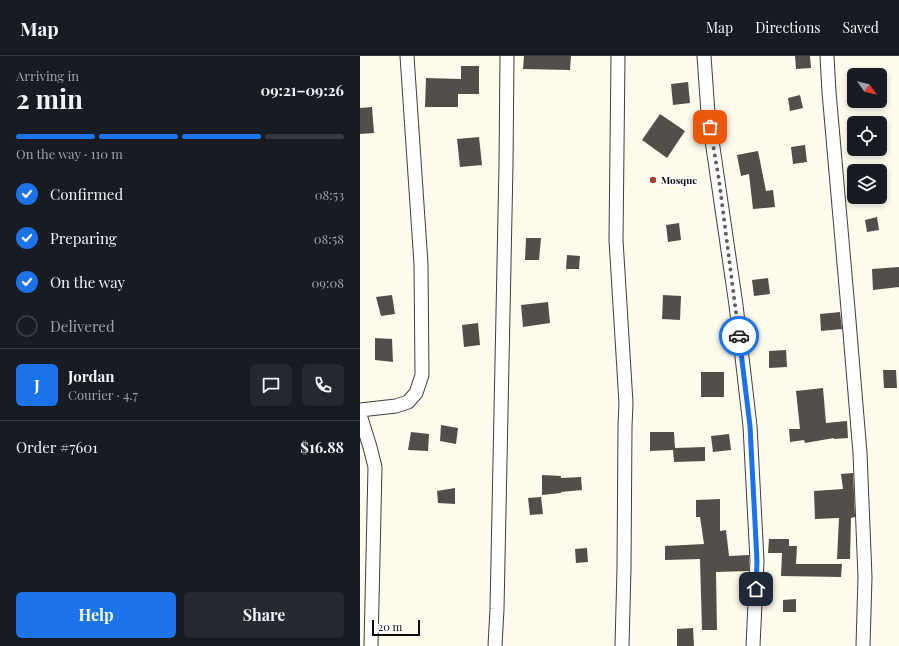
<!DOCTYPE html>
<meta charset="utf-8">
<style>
:root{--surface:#171b24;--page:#242831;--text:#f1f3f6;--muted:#9ea1a6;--line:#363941;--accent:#1a73e8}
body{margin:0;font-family:"Playfair Display",serif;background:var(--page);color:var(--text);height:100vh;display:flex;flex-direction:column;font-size:15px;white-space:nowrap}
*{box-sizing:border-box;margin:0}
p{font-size:13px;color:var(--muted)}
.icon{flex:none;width:22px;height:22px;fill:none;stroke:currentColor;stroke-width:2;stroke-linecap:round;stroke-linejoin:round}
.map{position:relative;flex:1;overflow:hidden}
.panel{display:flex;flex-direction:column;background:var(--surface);width:360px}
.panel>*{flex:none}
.needle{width:26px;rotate:124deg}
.fabs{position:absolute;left:487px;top:12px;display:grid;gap:8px}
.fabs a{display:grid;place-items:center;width:40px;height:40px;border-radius:6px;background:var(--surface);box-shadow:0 2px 6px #0003;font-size:20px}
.scale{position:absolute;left:12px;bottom:10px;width:48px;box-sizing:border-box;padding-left:4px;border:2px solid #0c0c0c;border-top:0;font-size:11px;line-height:14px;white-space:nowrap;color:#0c0c0c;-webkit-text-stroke:3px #fff;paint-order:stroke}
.pin{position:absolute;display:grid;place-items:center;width:34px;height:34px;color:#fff;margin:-17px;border-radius:8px;box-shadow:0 2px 6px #0006}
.courier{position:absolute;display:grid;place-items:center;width:40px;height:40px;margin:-20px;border:3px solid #1a73e8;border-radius:50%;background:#fff;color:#222;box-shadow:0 1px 5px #0007}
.summary em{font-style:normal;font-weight:700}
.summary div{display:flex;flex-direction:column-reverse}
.summary{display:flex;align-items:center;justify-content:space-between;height:68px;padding:0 16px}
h1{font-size:26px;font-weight:700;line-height:30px}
.bar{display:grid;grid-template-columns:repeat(4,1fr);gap:6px 4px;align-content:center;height:48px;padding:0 16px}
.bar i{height:5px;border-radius:3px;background:var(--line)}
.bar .active{background:var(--accent)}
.bar p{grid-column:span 4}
.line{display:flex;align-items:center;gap:10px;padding:0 16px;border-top:1px solid var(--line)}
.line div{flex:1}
.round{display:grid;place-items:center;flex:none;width:42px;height:42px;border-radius:6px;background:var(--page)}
ol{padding:0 16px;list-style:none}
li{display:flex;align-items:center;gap:12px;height:44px}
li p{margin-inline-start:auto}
li .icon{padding:4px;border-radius:50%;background:var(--accent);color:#fff;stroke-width:4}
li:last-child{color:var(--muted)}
li i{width:22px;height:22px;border:2px solid var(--line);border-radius:50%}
.button{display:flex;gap:8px;margin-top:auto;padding:8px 16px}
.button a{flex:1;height:46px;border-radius:6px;background:var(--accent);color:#fff;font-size:16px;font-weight:700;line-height:46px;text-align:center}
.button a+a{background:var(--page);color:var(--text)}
header{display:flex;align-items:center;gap:24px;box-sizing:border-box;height:56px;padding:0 20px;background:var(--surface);border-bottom:1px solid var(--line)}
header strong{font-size:19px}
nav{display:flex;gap:22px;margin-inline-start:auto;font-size:14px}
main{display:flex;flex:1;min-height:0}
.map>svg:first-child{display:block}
.building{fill:#534e49}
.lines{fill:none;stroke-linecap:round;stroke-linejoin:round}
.street-casing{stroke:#3f3f3f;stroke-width:15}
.street{stroke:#fff;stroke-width:13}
.done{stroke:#60605a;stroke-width:4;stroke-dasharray:0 7.2}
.route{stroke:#1a73e8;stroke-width:5}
.poi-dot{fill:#aa3e35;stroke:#fff;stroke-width:1.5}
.labels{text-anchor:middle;stroke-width:4;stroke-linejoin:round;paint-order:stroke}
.poi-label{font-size:10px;font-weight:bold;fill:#0c0c0c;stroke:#fff;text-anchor:start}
</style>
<header>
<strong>Map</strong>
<nav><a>Map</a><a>Directions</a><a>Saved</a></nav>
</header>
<main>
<section class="panel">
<div class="summary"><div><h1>2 min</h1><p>Arriving in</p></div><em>09:21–09:26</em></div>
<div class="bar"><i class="active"></i><i class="active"></i><i class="active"></i><i></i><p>On the way · 110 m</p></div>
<ol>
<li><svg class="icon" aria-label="check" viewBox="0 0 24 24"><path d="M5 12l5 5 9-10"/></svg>Confirmed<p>08:53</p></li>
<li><svg class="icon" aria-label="check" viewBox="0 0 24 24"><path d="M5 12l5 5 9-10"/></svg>Preparing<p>08:58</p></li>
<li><svg class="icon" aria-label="check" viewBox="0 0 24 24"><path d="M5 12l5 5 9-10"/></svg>On the way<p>09:08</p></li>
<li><i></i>Delivered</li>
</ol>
<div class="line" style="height:72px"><b class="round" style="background:var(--accent);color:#fff">J</b><div><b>Jordan</b><p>Courier · 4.7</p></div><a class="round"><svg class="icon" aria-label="chat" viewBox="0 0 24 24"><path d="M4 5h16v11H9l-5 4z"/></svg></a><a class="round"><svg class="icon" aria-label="phone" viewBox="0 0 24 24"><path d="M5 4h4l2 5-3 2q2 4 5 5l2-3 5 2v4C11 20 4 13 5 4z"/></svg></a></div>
<div class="line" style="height:52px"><div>Order #7601</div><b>$16.88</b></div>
<div class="button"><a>Help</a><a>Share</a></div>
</section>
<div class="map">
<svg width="539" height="590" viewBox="0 0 539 590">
<rect width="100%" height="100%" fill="#fdfbec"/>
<path class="building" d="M164 0H211L210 14 163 13Z
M435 0H450L451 12 436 13Z
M101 10H119V38H98V51H65L66 22 101 23Z
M328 26 330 47 313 49 311 28Z
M440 39 443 52 430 55 428 42Z
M12 51 14 77 0 78V52Z
M300 58 325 75 307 102 282 84Z
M119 81 122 109 100 111 97 83Z
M445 89 447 106 433 108 431 91Z
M398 95 406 135 413 134 415 151 393 153 389 118 381 120 377 99Z
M517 161 519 174 507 176 505 164Z
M319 167 321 184 308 186 306 169Z
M166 182H181L179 204H165Z
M207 199 220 200 219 213H206Z
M539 211V231L513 234 512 213Z
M408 222 410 238 394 240 392 224Z
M32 239 35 258 21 260 16 241Z
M303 239 321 240 320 264 302 263Z
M188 246 190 267 163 271 161 249Z
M480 256 482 273 461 275 460 258Z
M118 267 120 289 104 291 102 269Z
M15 282 32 283 33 306 15 304Z
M426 294 427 311 409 312V295Z
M523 314H536L537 332H524Z
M341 316H364V341H341Z
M463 332 466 367 487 365 488 382 474 383V382L445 387 444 384 430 386 429 373H440L436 335Z
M81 369 98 372 96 388 80 385Z
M51 376 69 378 68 395 48 394Z
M290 376H314L315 392 345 391V405L314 406 313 394 290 395Z
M369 378 371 394 353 396 351 380Z
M493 417 495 461 491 462 490 503H477L479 462 455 463 454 435 483 433 481 418Z
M182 419 201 420V422L221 421 222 434 201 436V437L182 439Z
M95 432V448L78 447 77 435Z
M181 441 183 458 170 459 168 442Z
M360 443V475L366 474 369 500 389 499V515L356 516 357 574H342L340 503 305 504V490L344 488 340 461H336V444Z
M409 483H429V490H437L436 508H482L481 521 421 520 422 497H408Z
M227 492 228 506 216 507 215 493Z
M436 543V556H423V544Z
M333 572 334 590H317V573Z"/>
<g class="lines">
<g class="street-casing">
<path id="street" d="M258 0 256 184 266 347 265 370 264 512 262 590
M344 0 348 57 376 249 390 370 397 505 393 590
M467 0 469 36 488 253 500 397 505 521 503 590
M0 354 36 350 48 346 56 337 62 319 61 208 47 0
M0 359 10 391 15 411 11 590
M135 590 137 553 146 109 147 0"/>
</g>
<use href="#street" class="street"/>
</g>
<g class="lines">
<path class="done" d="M350 71 359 124 379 280"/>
<path class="route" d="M379 280 390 370 397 505 396 533"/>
</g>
<circle class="poi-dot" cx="293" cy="124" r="4"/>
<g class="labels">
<g class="poi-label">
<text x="301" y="128">Mosque</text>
</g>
</g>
</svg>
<div class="fabs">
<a><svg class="needle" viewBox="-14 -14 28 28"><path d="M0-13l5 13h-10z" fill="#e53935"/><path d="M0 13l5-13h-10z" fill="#9ea1a6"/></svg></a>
<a><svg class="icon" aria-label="locate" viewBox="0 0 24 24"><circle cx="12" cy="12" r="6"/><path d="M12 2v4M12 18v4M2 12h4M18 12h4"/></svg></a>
<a><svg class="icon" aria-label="layers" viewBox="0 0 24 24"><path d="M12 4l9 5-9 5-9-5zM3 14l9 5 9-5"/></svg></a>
</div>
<div class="scale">20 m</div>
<div class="pin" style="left:350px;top:71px;background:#ea580c"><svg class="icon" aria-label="bag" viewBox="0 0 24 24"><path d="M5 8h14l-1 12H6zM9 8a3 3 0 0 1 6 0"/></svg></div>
<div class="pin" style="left:396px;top:533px;background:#1f2937"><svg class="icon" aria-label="home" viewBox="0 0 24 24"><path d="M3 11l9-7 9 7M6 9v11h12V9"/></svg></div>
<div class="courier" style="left:379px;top:280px"><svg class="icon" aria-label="car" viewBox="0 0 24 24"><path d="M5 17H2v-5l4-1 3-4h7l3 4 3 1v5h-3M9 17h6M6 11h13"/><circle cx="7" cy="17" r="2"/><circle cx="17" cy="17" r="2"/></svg></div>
</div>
</main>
